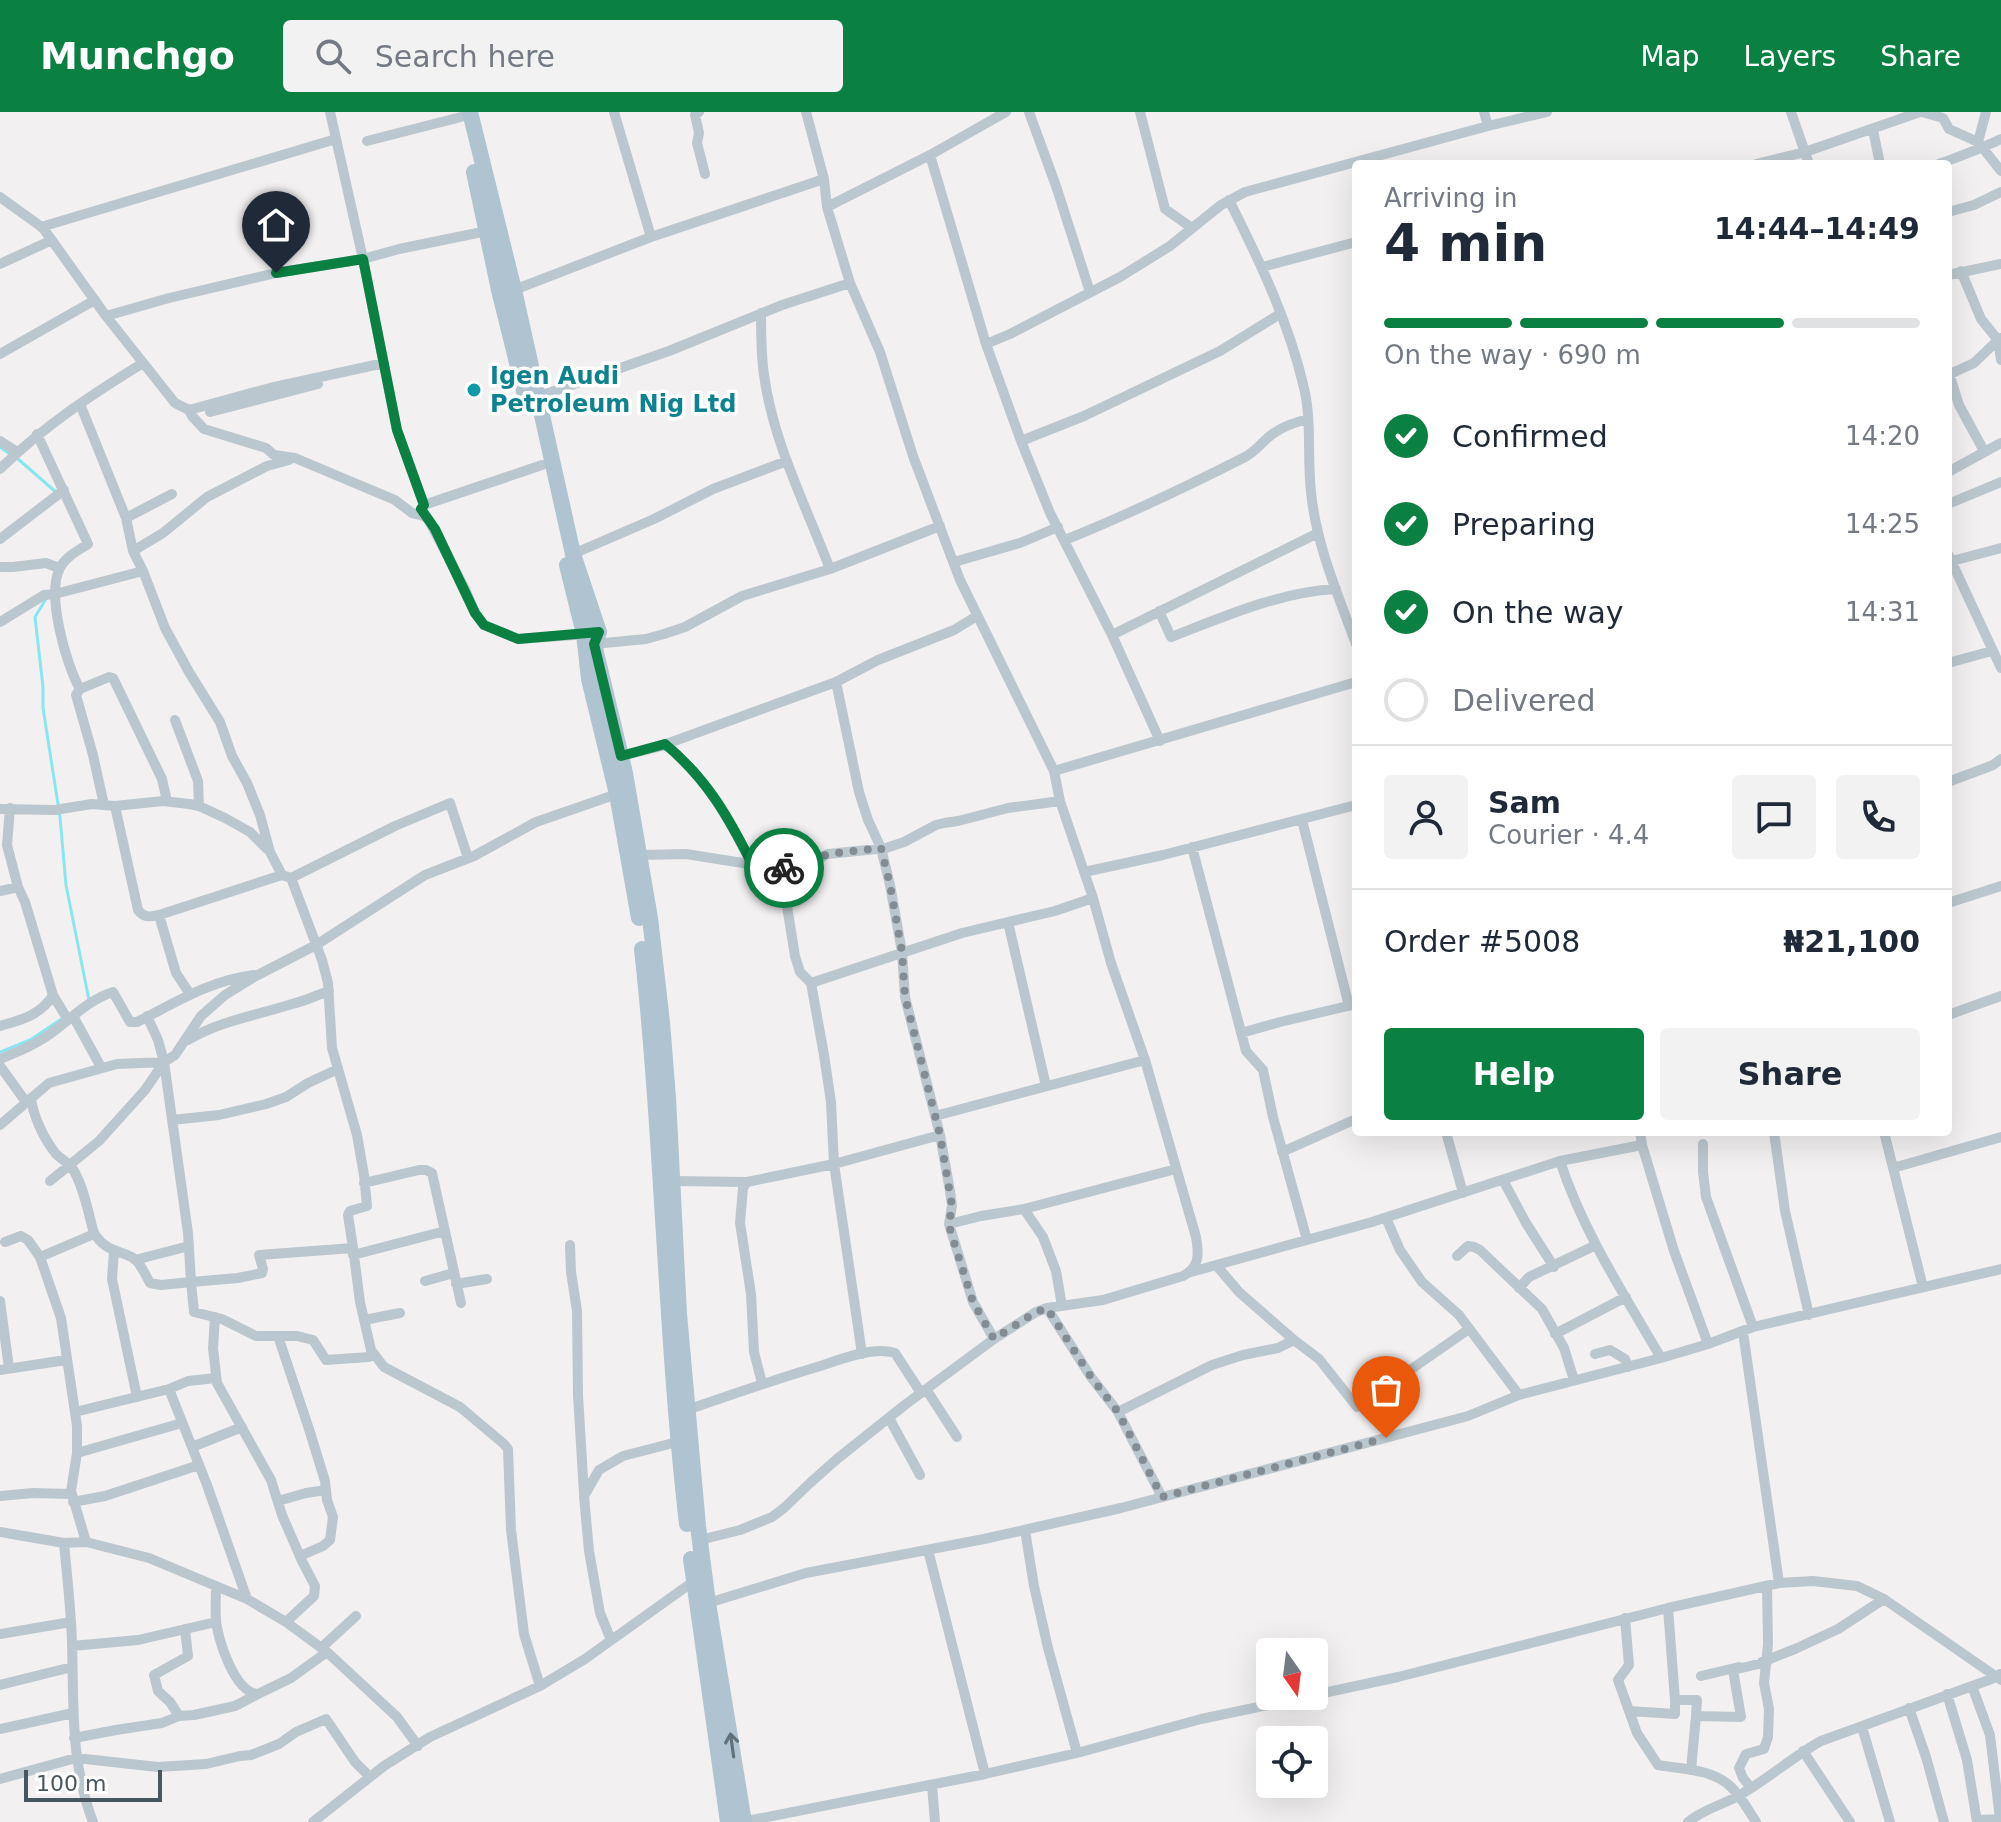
<!DOCTYPE html>
<meta charset="utf-8">
<style>
:root{--surface:#fff;--page:#f2f2f3;--text:#1f2937;--muted:#747a83;--line:#e0e1e3;--accent:#0b8043}
body{margin:0;font-family:"DejaVu Sans",sans-serif;background:var(--page);color:var(--text);height:100vh;display:flex;flex-direction:column;font-size:30px;white-space:nowrap}
*{box-sizing:border-box;margin:0}
p{font-size:26px;color:var(--muted)}
.icon{flex:none;width:44px;height:44px;fill:none;stroke:currentColor;stroke-width:2;stroke-linecap:round;stroke-linejoin:round}
.map{position:relative;flex:1;overflow:hidden}
.drawer{position:absolute;left:1352px;top:48px;width:600px;height:976px;display:flex;flex-direction:column;background:var(--surface);border-radius:8px;box-shadow:0 8px 32px #0002}
.drawer>*{flex:none}
.needle{width:52px;rotate:166deg}
.tools{position:absolute;left:1256px;top:1526px;display:grid;gap:16px}
.tools a{display:grid;place-items:center;width:72px;height:72px;border-radius:8px;background:var(--surface);box-shadow:0 8px 32px #0002;font-size:40px}
.scale{position:absolute;left:24px;bottom:20px;width:138px;box-sizing:border-box;padding-left:8px;border:4px solid #47565f;border-top:0;font-size:22px;line-height:28px;white-space:nowrap;color:#47565f;-webkit-text-stroke:6px #fff;paint-order:stroke}
.pin{position:absolute;display:grid;place-items:center;width:68px;height:68px;color:#fff;margin:-82px -34px;border-radius:50% 50% 50% 0;rotate:-45deg;box-shadow:0 0 8px #0007}
.pin .icon{rotate:45deg}
.courier{position:absolute;display:grid;place-items:center;width:80px;height:80px;margin:-40px;border:6px solid #0b8043;border-radius:50%;background:#fff;color:#222;box-shadow:0 2px 10px #0007}
.headline em{font-style:normal;font-weight:800}
.headline div{display:flex;flex-direction:column-reverse}
.headline{display:flex;align-items:center;justify-content:space-between;height:136px;padding:0 32px}
h1{font-size:52px;font-weight:800;line-height:60px}
.bar{display:grid;grid-template-columns:repeat(4,1fr);gap:12px 8px;align-content:center;height:96px;padding:0 32px}
.bar i{height:10px;border-radius:6px;background:var(--line)}
.bar .on{background:var(--accent)}
.bar p{grid-column:span 4}
.line{display:flex;align-items:center;gap:20px;padding:0 32px;border-top:2px solid var(--line)}
.line div{flex:1}
.round{display:grid;place-items:center;flex:none;width:84px;height:84px;border-radius:8px;background:var(--page)}
ol{padding:0 32px;list-style:none}
li{display:flex;align-items:center;gap:24px;height:88px}
li p{margin-inline-start:auto}
li .icon{padding:8px;border-radius:50%;background:var(--accent);color:#fff;stroke-width:4}
li:last-child{color:var(--muted)}
li i{width:44px;height:44px;border:4px solid var(--line);border-radius:50%}
.action{display:flex;gap:16px;margin-top:auto;padding:16px 32px}
.action a{flex:1;height:92px;border-radius:8px;background:var(--accent);color:#fff;font-size:32px;font-weight:800;line-height:92px;text-align:center}
.action a+a{background:var(--page);color:var(--text)}
header{display:flex;align-items:center;gap:48px;box-sizing:border-box;height:112px;padding:0 40px;background:var(--accent);color:#fff}
header strong{font-size:38px}
nav{display:flex;gap:44px;margin-inline-start:auto;font-size:28px}
.search{width:560px;height:72px;background:var(--page);display:flex;align-items:center;gap:20px;box-sizing:border-box;padding:0 28px;border-radius:8px;color:var(--muted);font-size:30px}
.map>svg:first-child{display:block}
.lines{fill:none;stroke-linecap:round;stroke-linejoin:round}
.stream{stroke:#89e6f0;stroke-width:3}
.minor{stroke:#bbc7ce;stroke-width:10}
.primary{stroke:#afc3d0;stroke-width:16}
.oneway{stroke:#61717b}
.done{stroke:#838c92;stroke-width:8;stroke-dasharray:0 14.4}
.route{stroke:#0b8043;stroke-width:10}
.culture-dot{fill:#0f9aa8;stroke:#fff;stroke-width:3}
.labels{text-anchor:middle;stroke-width:7;stroke-linejoin:round;paint-order:stroke}
.culture-label{font-size:24px;font-weight:bold;fill:#0d838f;stroke:#fff;text-anchor:start}
</style>
<header>
<strong>Munchgo</strong>
<div class="search"><svg class="icon" aria-label="search" viewBox="0 0 24 24"><circle cx="10" cy="10" r="6"/><path d="M15 15l6 6"/></svg>Search here</div>
<nav><a>Map</a><a>Layers</a><a>Share</a></nav>
</header>
<div class="map">
<svg width="2001" height="1710" viewBox="0 0 2001 1710">
<rect width="100%" height="100%" fill="#f3f0f1"/>
<g class="lines">
<path class="stream" d="M0 335 11 343
M18 347 57 381
M46 487 35 505 43 575V596L60 705 66 773 89 888
M0 940 30 928 63 906"/>
<path class="minor" d="M330 0 363 147 397 318 424 393
M614 0 651 125
M699 0 695 3 699 21 697 31 705 62
M1029 0 1056 74 1090 180
M1140 0 1165 97 1192 116
M1484 0 1488 14
M1791 0 1809 52
M1922 0 1943 6 1949 17 1978 30 2001 59
M1873 18 1880 52
M367 29 461 5
M1978 30 1986 0
M930 43 986 232 1021 329 1050 401 1112 523 1160 629
M1756 52 1805 40 1920 0
M1939 52C1960 44 1981 37 2001 27
M0 85 43 116 106 204 175 291 189 298 192 304 204 317 266 336 274 343 295 346 395 388 412 401 421 403 428 407 465 477 475 501 484 513 518 527 589 522
M1229 88C1259 148 1289 210 1304 276 1312 310 1307 345 1311 380 1316 432 1338 483 1356 532
M827 95 930 43 1006 0
M1948 100 1974 93 2001 80
M41 115 336 27
M0 152 52 128
M1262 155 1356 130
M1961 159 1981 207 1998 228 2001 248
M1948 163 2001 152
M514 178 651 125 824 67
M761 201C761 221 761 242 764 263 773 330 806 394 830 457
M106 204 169 186 276 161 363 147 399 137 487 119
M986 232 1010 222 1120 165 1170 134 1221 93 1245 80 1488 14 1547 0
M0 242 95 188
M1948 258 1959 293 1984 339
M1948 263 1974 251 2000 226
M537 285 669 239 782 193 850 171
M80 292 126 406 133 439 143 459 165 516 189 560 220 610 232 644 247 671 260 703 270 740 282 763 291 766 322 848 328 871 332 936 357 1023 364 1063 367 1094 350 1099 348 1103 353 1136 259 1143 263 1157 262 1161 238 1166 191 1170 188 1121 164 950 158 928 147 904
M189 298 270 276 384 251
M210 300 318 272
M37 322 88 432C79 438 65 445 60 456 46 482 66 553 80 577
M0 329 17 340
M1021 329 1084 304 1220 239 1280 202
M0 357C44 314 91 283 143 251
M1948 360 2001 331
M1948 392 2001 370
M421 397 424 393 542 353
M126 406 172 382
M0 427 64 378
M1065 428C1127 403 1186 375 1245 345 1257 339 1263 328 1274 321 1284 314 1296 310 1308 307
M133 439 163 421 207 385 267 354 289 348
M573 442 654 407 713 377 787 349
M1948 442 2001 556
M1952 449 2001 436
M954 450 1020 431 1058 415
M0 455H13L46 451 59 456
M1159 499 1171 525C1223 505 1279 480 1336 477
M0 510 44 483 55 482 143 459
M1112 523 1318 421
M594 532 646 527 664 522 685 515 742 484 830 457 940 414
M1948 551 1992 539
M836 570 859 680 868 708 881 736 890 773 902 840 905 885 940 1023 950 1079 952 1094 949 1112 981 1104 1024 1097 1043 1125 1056 1159 1062 1194
M175 608 198 669 199 694
M665 632C706 666 728 705 752 752
M621 644 658 635 836 570 878 548 954 518 977 504
M1054 659 1356 570
M1948 670 1993 653 2001 647
M104 693 93 643 76 583 80 577 109 565 113 566 115 570 162 667 167 689
M115 694 138 798C144 806 150 805 159 803
M10 696 7 733 18 775 25 790 53 883 68 908
M0 697 55 698 92 692 115 694 163 689 189 692 199 694 225 706 250 720 267 737
M1302 708 1349 894
M1192 735 1246 939 1263 958 1273 1005 1307 1128
M640 743 686 742 781 757 810 750 828 742 886 736 904 730 936 713 944 711 958 709 1008 696 1060 689
M781 757 795 844 800 860 811 871 824 943 831 990 834 1052 862 1242
M1084 760 1163 743 1356 693
M291 766 395 714 450 691 468 746
M0 779 18 775
M1948 791 2001 774
M1008 810 1046 974
M811 871 962 821 1055 799 1093 786
M190 882 176 861 159 803 282 763
M1948 903 2001 884
M73 904 101 955
M0 914C21 908 41 903 53 883
M1241 921 1280 910 1356 892
M188 928C219 909 258 903 292 892 305 889 317 883 329 879
M0 947C18 940 35 933 50 922 71 907 88 888 113 880L130 910H137C175 891 211 868 254 863
M0 954 26 990
M31 986C33 1004 44 1027 56 1042 62 1048 70 1051 74 1059 82 1073 86 1090 90 1106 92 1112 92 1119 96 1124 109 1143 127 1138 137 1149 142 1155 146 1164 150 1171L161 1173 191 1170 194 1200 222 1207 256 1224H297L313 1228 326 1248 369 1245 371 1242V1238
M935 1004 1145 948
M172 1008 219 1003 266 992 286 985 308 971 338 957
M0 1013 49 971 117 952 164 950
M1446 1020 1463 1081
M1640 1020 1642 1033 1674 1139 1708 1232
M1774 1020 1785 1099 1809 1203
M1884 1020 1923 1175
M1703 1032V1060L1706 1085 1753 1215
M1282 1040 1356 1007
M1560 1049C1583 1120 1624 1182 1661 1246
M1893 1056 2001 1025
M1503 1068 1526 1111 1554 1155
M50 1069 99 1029 145 978 164 950 175 943 201 904 225 883 254 865 316 833 425 763 474 744 536 710 617 682
M673 1069 747 1070
M364 1071 419 1058H426L432 1061 461 1191
M1024 1097 1176 1057
M1386 1106 1400 1138 1422 1170 1459 1203 1519 1283
M949 1112 973 1190 994 1227
M5 1130 21 1124 28 1128 40 1145 61 1206 77 1314V1341L71 1379 86 1430
M570 1133 571 1160 577 1199 578 1283 584 1382
M353 1136 360 1190 371 1238 384 1255 460 1295 504 1332 508 1337 511 1418 524 1522 540 1574
M114 1139 112 1167 137 1285
M353 1143 445 1119
M1457 1144 1468 1134 1474 1135 1480 1138 1542 1197 1564 1236 1574 1268
M40 1145 94 1122
M135 1148 189 1134
M1216 1153 1239 1180 1294 1228 1319 1247 1357 1295 1469 1217
M1191 1160 1372 1110 1560 1049 1642 1033
M425 1169 454 1161
M456 1172 487 1167
M1519 1176 1529 1165 1596 1133
M0 1189 9 1256
M1047 1196 1091 1265 1118 1300 1162 1385
M215 1205 213 1236 217 1271 271 1368 282 1403 302 1449 315 1474 314 1484 286 1510
M364 1208 400 1201
M1743 1220 1779 1471
M1555 1222 1626 1185
M278 1224 309 1317 325 1369 327 1388 333 1405 330 1428 323 1434 300 1444
M1595 1242 1610 1238 1625 1247 1628 1255
M0 1258 66 1248
M762 1271 754 1240 751 1182 740 1111 743 1076 747 1070 834 1052 940 1023
M169 1277 207 1373 247 1487
M926 1277 957 1325
M687 1298C730 1283 773 1268 817 1255 840 1248 871 1234 895 1241L921 1281
M75 1300 169 1277 188 1269 216 1266
M1118 1300 1212 1253 1243 1243 1278 1236 1294 1228
M889 1306 920 1363
M192 1335 242 1315
M77 1341 182 1311
M0 1384 33 1381 72 1382
M278 1389 306 1381 326 1378
M73 1390 105 1384 199 1353
M1025 1418 1034 1474 1048 1536 1077 1641
M0 1420 64 1431 86 1430 149 1446 247 1487 286 1510 327 1540 397 1605 418 1634
M700 1428 740 1418 772 1405 784 1396 810 1371 837 1347 906 1292 994 1227 1036 1200 1047 1196 1103 1188 1183 1164C1200 1155 1199 1142 1196 1125L1145 948 1111 851 1093 786 1060 689 1054 659 960 468 913 344 880 240 850 171 827 95 824 67 806 0
M64 1431C67 1464 71 1497 72 1531 74 1595 70 1649 93 1710
M928 1438 985 1662
M216 1474C216 1485 215 1496 216 1507 217 1527 235 1581 258 1582L291 1566 327 1540
M708 1491 806 1461 984 1427 1121 1396 1468 1304 1519 1283 1661 1246 1708 1232 1753 1215 2001 1157
M1668 1496 1675 1588
M1625 1506 1629 1553 1618 1568 1637 1621 1658 1653C1681 1657 1712 1657 1730 1674 1741 1684 1748 1698 1756 1710
M0 1522 71 1510
M611 1528 600 1501 589 1439 584 1384 599 1358 623 1344 677 1330
M72 1534 138 1528 216 1510
M321 1536 356 1504
M1762 1550 1795 1537 1838 1517 1884 1487
M1701 1564 1739 1555
M0 1573 72 1555
M1972 1574 1990 1623 2000 1707
M1947 1582 1967 1648 1977 1710
M1314 1583 1398 1565 1668 1496 1779 1471 1813 1469 1857 1474 1884 1487 2001 1568
M1909 1596 1926 1645 1944 1710
M1629 1599 1675 1602V1588H1697L1696 1604 1741 1605 1733 1558 1767 1550
M179 1604 170 1590 158 1579 154 1563 188 1544 185 1517
M1862 1615 1890 1710
M0 1617 73 1601
M74 1626 116 1618 162 1611 179 1604 194 1603 235 1594 258 1582
M1803 1639 1850 1710
M1691 1658 1696 1604
M0 1667 76 1646 158 1655 206 1652 240 1644 251 1643 279 1632 296 1620 326 1607 355 1650 370 1665
M932 1673 935 1710
M1751 1676 1743 1666 1739 1656 1746 1642 1764 1637 1768 1625 1769 1597 1764 1571 1768 1532 1767 1474
M1977 1708 2001 1707
M313 1710 384 1654 430 1625 540 1574 585 1547 694 1469
M742 1710 985 1662 1077 1641 1201 1607 1310 1584
M1688 1710C1702 1698 1722 1693 1738 1684 1767 1668 1792 1645 1821 1629L1997 1565 2000 1562"/>
<path class="primary" d="M470 0 514 178 573 442 599 520 594 532 625 661 650 806 662 910 668 986 679 1202 698 1414 708 1491 744 1710
M474 60 499 178 527 291
M567 453 584 522 589 567 617 682 639 806
M642 837C663 1029 665 1221 687 1412
M691 1447 728 1710"/>
</g>
<defs><path id="oneway-shaft" d="M-6 0H5M1.5-3L5.5 0L1.5 3" fill="none" stroke-width="1.6" stroke-linecap="round" stroke-linejoin="round" transform="scale(2)"/></defs>
<use class="oneway" href="#oneway-shaft" transform="translate(732 1633) rotate(-98)"/>
<g class="lines">
<path class="done" d="M784 756 810 750 828 742 881 736 890 773 902 840 905 885 940 1023 952 1094 949 1112 951 1121 973 1190 994 1227 1036 1200 1047 1196 1091 1265 1118 1300 1162 1385 1386 1326"/>
<path class="route" d="M276 161 363 147 397 318 424 393 421 397 435 417 475 501 484 513 518 527 599 520 594 532 621 644 665 632C707 667 728 704 752 752L784 756"/>
</g>
<circle class="culture-dot" cx="474" cy="278" r="8"/>
<g class="labels">
<g class="culture-label">
<text x="490" y="272">Igen Audi<tspan x="490" dy="28">Petroleum Nig Ltd</tspan></text>
</g>
</g>
</svg>
<div class="tools">
<a><svg class="needle" viewBox="-14 -14 28 28"><path d="M0-13l5 13h-10z" fill="#e53935"/><path d="M0 13l5-13h-10z" fill="#747a83"/></svg></a>
<a><svg class="icon" aria-label="locate" viewBox="0 0 24 24"><circle cx="12" cy="12" r="6"/><path d="M12 2v4M12 18v4M2 12h4M18 12h4"/></svg></a>
</div>
<div class="scale">100 m</div>
<div class="pin" style="left:1386px;top:1326px;background:#ea580c"><svg class="icon" aria-label="bag" viewBox="0 0 24 24"><path d="M5 8h14l-1 12H6zM9 8a3 3 0 0 1 6 0"/></svg></div>
<div class="pin" style="left:276px;top:161px;background:#1f2937"><svg class="icon" aria-label="home" viewBox="0 0 24 24"><path d="M3 11l9-7 9 7M6 9v11h12V9"/></svg></div>
<div class="courier" style="left:784px;top:756px"><svg class="icon" aria-label="bike" viewBox="0 0 24 24"><circle cx="6" cy="16" r="4"/><circle cx="18" cy="16" r="4"/><path d="M6 16l4-8h5l3 8M10 8l3 8H6M13 5h3"/></svg></div>
<section class="drawer">
<div class="headline"><div><h1>4 min</h1><p>Arriving in</p></div><em>14:44–14:49</em></div>
<div class="bar"><i class="on"></i><i class="on"></i><i class="on"></i><i></i><p>On the way · 690 m</p></div>
<ol>
<li><svg class="icon" aria-label="check" viewBox="0 0 24 24"><path d="M5 12l5 5 9-10"/></svg>Confirmed<p>14:20</p></li>
<li><svg class="icon" aria-label="check" viewBox="0 0 24 24"><path d="M5 12l5 5 9-10"/></svg>Preparing<p>14:25</p></li>
<li><svg class="icon" aria-label="check" viewBox="0 0 24 24"><path d="M5 12l5 5 9-10"/></svg>On the way<p>14:31</p></li>
<li><i></i>Delivered</li>
</ol>
<div class="line" style="height:144px"><a class="round"><svg class="icon" aria-label="person" viewBox="0 0 24 24"><circle cx="12" cy="8" r="4"/><path d="M4 21q1-7 8-7t8 7"/></svg></a><div><b>Sam</b><p>Courier · 4.4</p></div><a class="round"><svg class="icon" aria-label="chat" viewBox="0 0 24 24"><path d="M4 5h16v11H9l-5 4z"/></svg></a><a class="round"><svg class="icon" aria-label="phone" viewBox="0 0 24 24"><path d="M5 4h4l2 5-3 2q2 4 5 5l2-3 5 2v4C11 20 4 13 5 4z"/></svg></a></div>
<div class="line" style="height:104px"><div>Order #5008</div><b>₦21,100</b></div>
<div class="action"><a>Help</a><a>Share</a></div>
</section>
</div>
